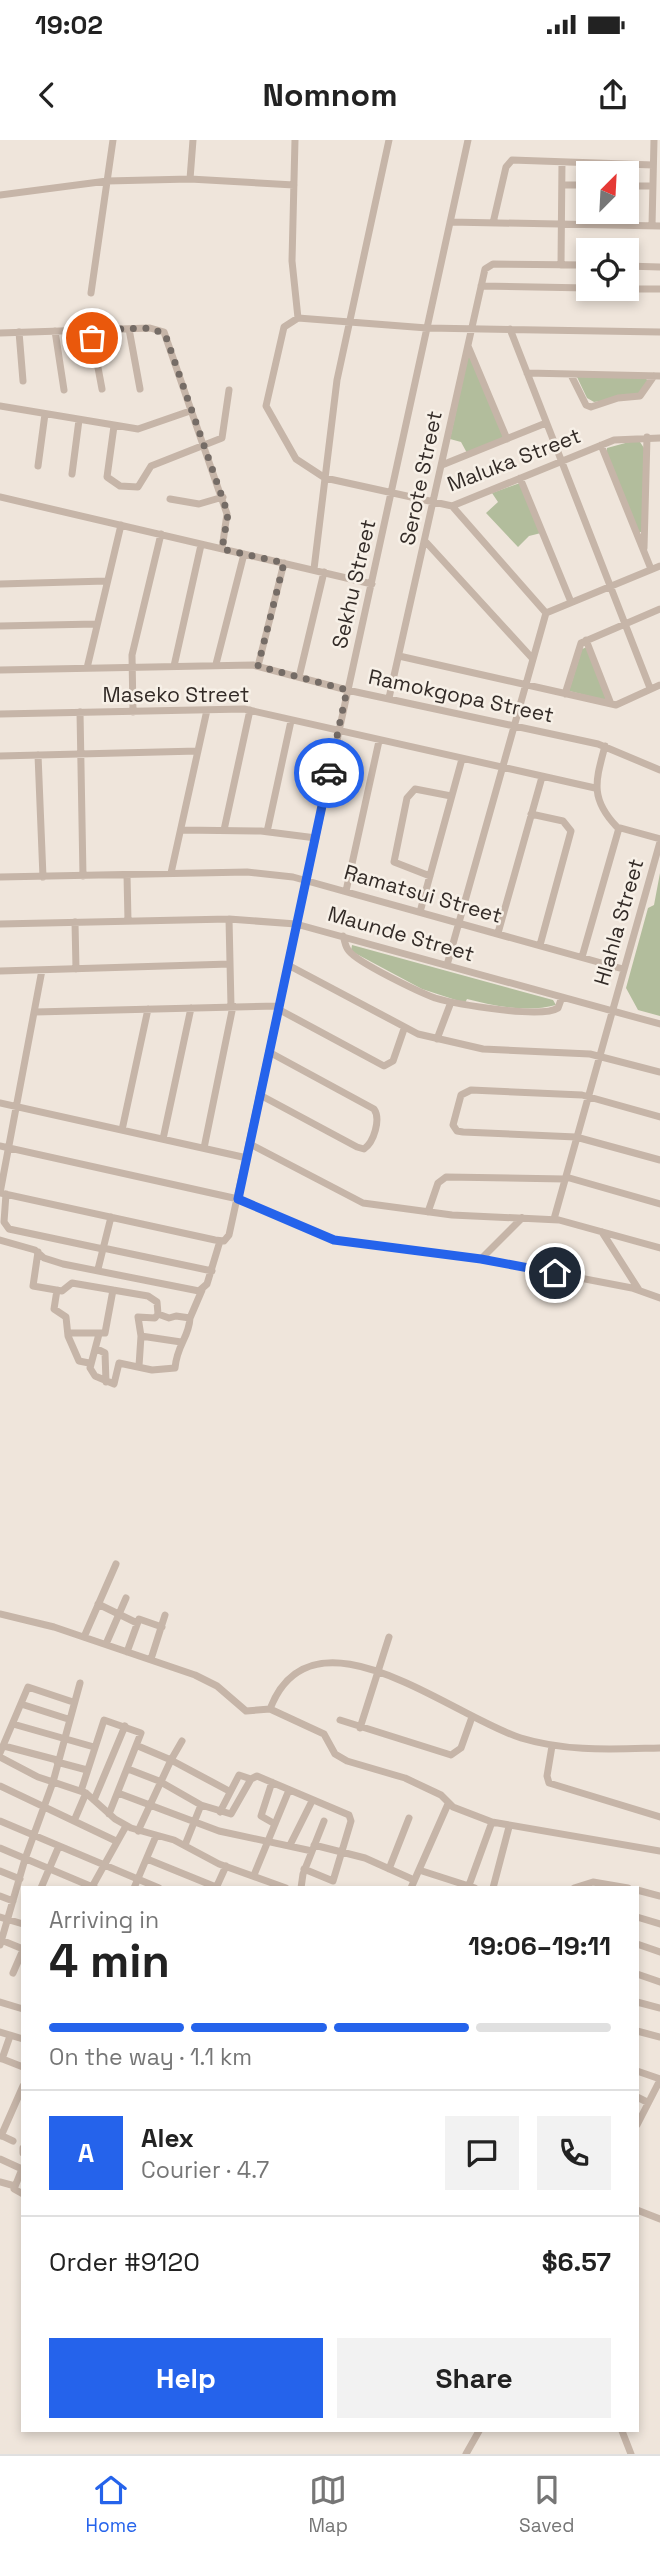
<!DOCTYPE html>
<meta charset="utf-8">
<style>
:root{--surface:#fff;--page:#f2f2f2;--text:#222;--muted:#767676;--line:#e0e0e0;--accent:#2563eb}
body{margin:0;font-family:"Space Grotesk",sans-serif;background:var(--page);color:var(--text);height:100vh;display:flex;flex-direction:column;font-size:26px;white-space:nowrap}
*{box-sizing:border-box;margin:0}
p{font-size:23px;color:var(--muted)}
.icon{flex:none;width:38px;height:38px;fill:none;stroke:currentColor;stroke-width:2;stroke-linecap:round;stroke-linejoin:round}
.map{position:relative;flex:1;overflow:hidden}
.side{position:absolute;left:21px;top:1746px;width:618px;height:546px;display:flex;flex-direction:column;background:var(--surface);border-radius:0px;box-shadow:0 4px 10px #0003}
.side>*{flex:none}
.needle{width:46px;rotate:24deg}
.tools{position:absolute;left:576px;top:21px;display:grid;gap:14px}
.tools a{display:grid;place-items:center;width:63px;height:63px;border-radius:0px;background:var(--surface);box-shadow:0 4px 10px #0003;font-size:35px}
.pin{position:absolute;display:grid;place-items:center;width:60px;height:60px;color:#fff;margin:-30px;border:4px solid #fff;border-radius:50%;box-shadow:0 2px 7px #0007}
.courier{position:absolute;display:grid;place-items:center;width:70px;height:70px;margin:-35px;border:5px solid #2563eb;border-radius:50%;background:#fff;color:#222;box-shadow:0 2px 9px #0007}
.overview em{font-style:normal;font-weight:700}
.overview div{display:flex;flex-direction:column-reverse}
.overview{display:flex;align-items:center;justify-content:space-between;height:119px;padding:0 28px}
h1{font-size:46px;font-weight:700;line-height:52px}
.bar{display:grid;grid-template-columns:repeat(4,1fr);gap:10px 7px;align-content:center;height:84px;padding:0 28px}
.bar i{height:9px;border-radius:5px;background:var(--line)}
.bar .selected{background:var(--accent)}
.bar p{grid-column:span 4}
.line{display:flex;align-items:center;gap:18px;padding:0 28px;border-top:2px solid var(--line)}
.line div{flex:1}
.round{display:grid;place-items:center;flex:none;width:74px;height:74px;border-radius:0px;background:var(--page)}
.primary-button{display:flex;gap:14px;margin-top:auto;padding:14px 28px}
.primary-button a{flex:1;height:80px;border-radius:0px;background:var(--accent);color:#fff;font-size:28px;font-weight:700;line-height:80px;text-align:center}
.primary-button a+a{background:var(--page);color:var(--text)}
.status{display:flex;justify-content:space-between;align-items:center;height:49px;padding:0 35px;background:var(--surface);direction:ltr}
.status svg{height:19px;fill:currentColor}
header{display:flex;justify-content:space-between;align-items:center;height:91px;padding:0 28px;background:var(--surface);font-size:32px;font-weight:700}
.menu{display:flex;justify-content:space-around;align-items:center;height:98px;border-top:2px solid var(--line);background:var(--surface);font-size:19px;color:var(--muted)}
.menu a{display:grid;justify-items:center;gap:4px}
.menu .selected{color:var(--accent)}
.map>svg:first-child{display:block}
.green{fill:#b2bd9c}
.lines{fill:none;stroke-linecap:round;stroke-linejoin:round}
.minor{stroke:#c6b5a8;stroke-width:7}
.done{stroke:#756c66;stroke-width:7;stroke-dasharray:0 12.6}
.route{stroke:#2563eb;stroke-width:9}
.labels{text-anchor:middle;stroke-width:5;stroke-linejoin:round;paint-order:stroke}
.street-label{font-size:21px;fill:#332b27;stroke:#f7f0e7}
</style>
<div class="status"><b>19:02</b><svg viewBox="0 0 49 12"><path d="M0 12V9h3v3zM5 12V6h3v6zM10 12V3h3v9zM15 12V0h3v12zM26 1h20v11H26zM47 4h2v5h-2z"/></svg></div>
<header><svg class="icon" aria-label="back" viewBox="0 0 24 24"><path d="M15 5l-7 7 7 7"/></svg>Nomnom<svg class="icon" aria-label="share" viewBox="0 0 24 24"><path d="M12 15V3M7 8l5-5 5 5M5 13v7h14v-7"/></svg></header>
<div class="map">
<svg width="660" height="2314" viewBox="0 0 660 2314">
<rect width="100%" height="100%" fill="#efe5db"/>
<path class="green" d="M469 212 504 299 467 313 461 302 450 299Z
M577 237 646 238 648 242 640 255 594 262 587 258Z
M629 302H640L644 308 643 392H638L607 314V308Z
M520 343 541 393 529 396 518 407 486 373 498 362 492 353Z
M587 507 606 558 605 560 569 551 582 509Z
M660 733V876L638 870 626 848 648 768 654 765Z
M352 805 553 860 556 865C527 873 495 866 467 859L465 863 422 849 351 811Z"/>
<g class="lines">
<path class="minor" d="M295 0 292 121 298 178
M190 39 193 0
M562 45H588
M626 46H652
M0 55 107 41 190 39 294 45
M450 82 660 86
M493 83 506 27 512 20 653 25
M652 86 654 0
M561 125 562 22
M626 126 660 127
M481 146 588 148
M617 149H660
M91 153 113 0
M129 189 140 249
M510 189 650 548
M91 190 102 249
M55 191 64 250
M19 192 23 241
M660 192 427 188 298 178 284 187 266 266 296 319 325 338 452 366 614 300 660 298
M0 193 150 188 164 192 227 374 222 409
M468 206 507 299
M527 233 660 236
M571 235 586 265 591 267 618 258 640 256 654 236
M0 266 138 289 190 271
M114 286 107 337 120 346 138 347 151 326 222 298 229 250
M601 305 651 429
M442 325 546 283
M38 326 45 274
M72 334 79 280
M520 338 571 462
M0 357 372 444
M170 359 199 364 223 357
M452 366 546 473
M425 401 532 518
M644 408 647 297
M314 429 337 240 389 0
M0 444 106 441
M0 486 96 484
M586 500 611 564
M399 516 616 565 660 545
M216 524 244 414
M174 526 201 405
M258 526 284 423
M87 528 121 385
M0 530 253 525 347 550 598 604 660 630
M299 537 324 432
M565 554 581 503 660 469
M389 558 485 129 493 124 588 125
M80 572 83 736
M133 572 132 515 161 394
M0 574 244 569 595 648
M605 606C596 640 589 658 617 687L660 699
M38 615 43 737
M0 616 198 611
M531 674 563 681 571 691 540 805
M181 690 261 691 316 698
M224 690 250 570
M267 692 291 581
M171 733 207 570
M127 735 128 781
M430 736 394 722 407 658 415 649 451 656
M0 737 247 732 293 737 623 829
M346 751 379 601
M420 772 462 619
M229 779 231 866
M75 782 76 829
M0 784 229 779 296 784 660 884
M498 793 542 637
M343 796C345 801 345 807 349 811 358 823 419 852 435 858 456 864 541 879 558 868L562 857
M582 817 619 688
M288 825 418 894 483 909 590 914 660 932
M447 825 546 473 660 426
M0 831 230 824
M278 869 384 926 393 921 404 889
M35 872 278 866
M437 899 451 862
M260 955 357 1007 364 1009C374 1002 381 979 374 969L269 912
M0 963 247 1018
M660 977 582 955 471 950 461 955 453 985 457 991 463 992 576 997 660 1020
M122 990 148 869
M163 999 191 868
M250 1004 363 1063 452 1075 559 1080 660 1108
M0 1006 238 1059 334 1100 481 1119 632 1148 660 1158
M204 1008 233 866
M566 1037 660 1064
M0 1053 215 1100 224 1101 229 1095 468 0
M0 1053 42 830
M6 1054 4 1082 9 1089 103 1109
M428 1072 438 1043 446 1037 565 1039
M554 1079 660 702
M602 1092 639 1150
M0 1100 35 1110 44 1118 63 1124 199 1151 207 1144 220 1101
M103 1108 212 1131
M38 1112 33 1146 62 1151 72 1143 148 1156 157 1162 158 1174 169 1178 176 1176 190 1178 202 1150
M481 1119 522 1078
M98 1129 111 1077
M57 1150 54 1169 66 1177 68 1196 79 1221 89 1223
M68 1193H105L113 1150
M99 1194 90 1228 95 1236 114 1244 119 1223 152 1230 175 1228C177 1204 189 1198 190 1178
M141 1196 181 1202
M97 1209 105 1213 106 1242
M139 1226 141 1196 138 1177 155 1178 158 1174
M98 1464 137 1483
M0 1474 54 1487 195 1535 217 1546 246 1571 270 1569
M84 1497 116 1424
M106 1504 126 1458
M127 1512 139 1479 162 1487
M151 1519 165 1475
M21 1564 68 1579
M340 1580 451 1615 461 1608 472 1577
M13 1584 94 1607
M360 1588 389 1497
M182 1601 171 1620 229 1651
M4 1606 57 1620
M552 1606 547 1636 549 1643 660 1677
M660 1608C613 1609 567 1612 521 1598 453 1577 312 1459 270 1569L324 1594 335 1614 347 1621 405 1638 441 1655 453 1667 492 1682 660 1711
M0 1613 28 1547 73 1562
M0 1617 38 1637 86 1653 115 1679 131 1688 174 1700 219 1724 286 1748
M57 1622 87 1630
M128 1629 159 1641 201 1665 231 1674 251 1639
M272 1642 261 1676 275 1684
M0 1646 116 1701
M81 1651 104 1580 141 1593 109 1674
M118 1653 219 1691 312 1711
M94 1660 125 1586
M220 1672 239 1635 251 1639 257 1636 349 1675 351 1681 333 1741 304 1729
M0 1681 159 1748
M74 1681 86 1653
M138 1691 171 1620 138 1606
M185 1705 201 1665
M290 1705 312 1661
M314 1705 365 1718 414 1740
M0 1708 95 1748
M147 1719 216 1747
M389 1729 409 1678
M419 1730 475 1748
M0 1731 20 1739
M254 1735 289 1650
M92 1747 126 1686
M41 1748 59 1706
M134 1748 156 1696
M216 1748 226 1726
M301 1748 303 1734 324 1681
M411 1748 448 1664
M468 1748 492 1682
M493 1748 509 1687
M574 1748 593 1742 628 1748
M637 1750 660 1756
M0 1756 13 1761
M0 1777 23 1784
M637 1777 660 1784
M1 1800 23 1809
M637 1804 660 1812
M0 1805 25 1719 53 1642 80 1543
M13 1833 23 1810
M637 1834 660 1842
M0 1862 23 1869
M637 1862 660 1868
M637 1891 660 1897
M0 1892 23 1899
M0 1918 23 1927
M2 1919 10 1896
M637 1931 660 1939
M637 1957 647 1962
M637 1985 660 1940
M0 1995 13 2001
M1 1996 23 1946
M23 2008V2013
M0 2019 22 2029 14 2049 23 2054
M0 2042 15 2046
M637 2070 660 2079
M622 2291 631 2314
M466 2314 479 2291"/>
</g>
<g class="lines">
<path class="done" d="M92 198 91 190 150 188 165 194 228 374 222 409 284 423 258 526 347 550 329 633"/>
<path class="route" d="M329 633 238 1059 334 1100 481 1119 555 1133"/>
</g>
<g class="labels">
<g class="street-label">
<text transform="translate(514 320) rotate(-21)" y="7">Maluka Street</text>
<text transform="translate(421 338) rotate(-78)" y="7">Serote Street</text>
<text transform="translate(354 444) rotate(-77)" y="7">Sekhu Street</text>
<text x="176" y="562">Maseko Street</text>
<text transform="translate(461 556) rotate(12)" y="7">Ramokgopa Street</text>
<text transform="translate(423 754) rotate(16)" y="7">Ramatsui Street</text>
<text transform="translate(619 782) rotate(-74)" y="7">Hlahla Street</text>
<text transform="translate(401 794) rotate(16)" y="7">Maunde Street</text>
</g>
</g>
</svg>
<div class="tools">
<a><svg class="needle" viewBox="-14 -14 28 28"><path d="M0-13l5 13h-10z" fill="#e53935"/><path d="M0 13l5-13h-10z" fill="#767676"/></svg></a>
<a><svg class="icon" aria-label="locate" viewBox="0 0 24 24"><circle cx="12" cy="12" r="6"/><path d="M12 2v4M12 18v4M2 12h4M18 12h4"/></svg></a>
</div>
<div class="pin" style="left:92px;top:198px;background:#ea580c"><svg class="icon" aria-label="bag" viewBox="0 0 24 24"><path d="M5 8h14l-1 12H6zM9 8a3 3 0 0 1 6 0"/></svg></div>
<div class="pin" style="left:555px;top:1133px;background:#1f2937"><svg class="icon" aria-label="home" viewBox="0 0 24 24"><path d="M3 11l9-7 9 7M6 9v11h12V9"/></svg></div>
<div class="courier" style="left:329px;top:633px"><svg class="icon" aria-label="car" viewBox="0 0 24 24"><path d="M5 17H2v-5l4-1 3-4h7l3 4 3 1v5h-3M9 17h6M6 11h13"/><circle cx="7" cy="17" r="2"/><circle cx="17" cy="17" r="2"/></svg></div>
<section class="side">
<div class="overview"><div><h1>4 min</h1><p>Arriving in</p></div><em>19:06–19:11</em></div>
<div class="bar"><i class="selected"></i><i class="selected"></i><i class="selected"></i><i></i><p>On the way · 1.1 km</p></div>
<div class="line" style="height:126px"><b class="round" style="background:var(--accent);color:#fff">A</b><div><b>Alex</b><p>Courier · 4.7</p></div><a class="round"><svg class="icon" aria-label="chat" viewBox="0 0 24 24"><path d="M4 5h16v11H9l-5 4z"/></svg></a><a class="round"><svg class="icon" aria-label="phone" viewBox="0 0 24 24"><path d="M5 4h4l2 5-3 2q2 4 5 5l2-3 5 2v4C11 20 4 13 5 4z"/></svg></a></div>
<div class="line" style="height:91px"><div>Order #9120</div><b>$6.57</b></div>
<div class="primary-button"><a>Help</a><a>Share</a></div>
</section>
</div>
<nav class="menu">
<a class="selected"><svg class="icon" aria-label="home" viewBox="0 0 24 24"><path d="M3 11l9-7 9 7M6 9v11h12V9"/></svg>Home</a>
<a><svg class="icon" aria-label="map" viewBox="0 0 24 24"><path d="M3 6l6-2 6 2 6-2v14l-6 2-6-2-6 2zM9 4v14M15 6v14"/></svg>Map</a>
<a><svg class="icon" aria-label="saved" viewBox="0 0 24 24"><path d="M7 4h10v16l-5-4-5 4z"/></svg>Saved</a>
</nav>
